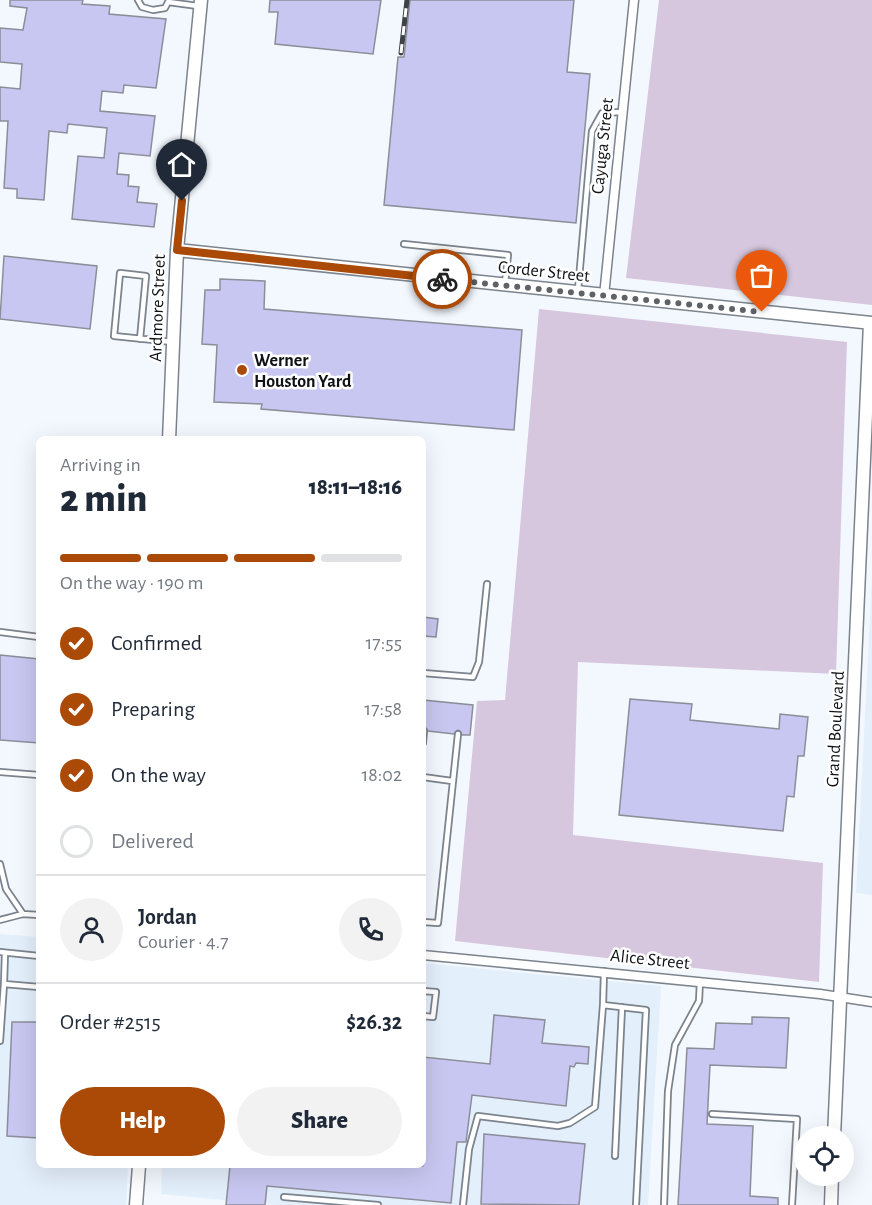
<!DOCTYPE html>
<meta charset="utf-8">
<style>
:root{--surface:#fff;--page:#f2f2f3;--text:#1f2937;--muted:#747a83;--line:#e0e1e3;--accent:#ab4a07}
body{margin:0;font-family:"Alegreya Sans",sans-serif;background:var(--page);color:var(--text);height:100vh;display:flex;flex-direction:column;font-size:22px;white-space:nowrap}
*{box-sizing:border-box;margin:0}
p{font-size:20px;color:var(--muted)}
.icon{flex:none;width:33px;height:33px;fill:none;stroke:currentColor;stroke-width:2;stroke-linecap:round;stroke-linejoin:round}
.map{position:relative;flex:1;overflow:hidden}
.sheet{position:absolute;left:36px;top:436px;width:390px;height:732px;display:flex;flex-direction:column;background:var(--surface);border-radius:9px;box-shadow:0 6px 24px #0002}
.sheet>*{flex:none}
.tools{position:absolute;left:794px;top:1126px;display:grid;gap:12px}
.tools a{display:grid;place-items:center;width:60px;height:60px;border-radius:50%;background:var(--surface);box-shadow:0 6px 24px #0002;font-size:30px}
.pin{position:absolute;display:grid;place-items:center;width:51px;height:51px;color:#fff;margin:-62px -26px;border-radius:50% 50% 50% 0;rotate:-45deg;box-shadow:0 0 6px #0007}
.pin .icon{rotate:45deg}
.courier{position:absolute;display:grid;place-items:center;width:60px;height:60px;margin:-30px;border:4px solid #ab4a07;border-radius:50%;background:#fff;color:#222;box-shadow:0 2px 8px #0007}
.head em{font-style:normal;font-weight:800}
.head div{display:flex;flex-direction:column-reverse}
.head{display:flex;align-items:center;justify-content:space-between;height:102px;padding:0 24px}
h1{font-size:39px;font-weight:800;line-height:45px}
.bar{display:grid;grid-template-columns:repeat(4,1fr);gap:9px 6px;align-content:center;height:72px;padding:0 24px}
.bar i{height:8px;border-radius:4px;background:var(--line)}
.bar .selected{background:var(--accent)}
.bar p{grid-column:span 4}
.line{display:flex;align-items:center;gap:15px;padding:0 24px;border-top:2px solid var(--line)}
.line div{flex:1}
.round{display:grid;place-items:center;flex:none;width:63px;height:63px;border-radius:32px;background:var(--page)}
ol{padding:0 24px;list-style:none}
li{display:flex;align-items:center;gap:18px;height:66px}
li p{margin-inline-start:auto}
li .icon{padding:6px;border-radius:50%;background:var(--accent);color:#fff;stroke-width:4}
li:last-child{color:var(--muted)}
li i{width:33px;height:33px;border:3px solid var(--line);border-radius:50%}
.cta{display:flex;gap:12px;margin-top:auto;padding:12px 24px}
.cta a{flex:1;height:69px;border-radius:36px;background:var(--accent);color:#fff;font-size:24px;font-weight:800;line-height:69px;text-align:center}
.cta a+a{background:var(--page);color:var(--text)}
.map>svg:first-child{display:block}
.built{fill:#e4effc}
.green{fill:#d7c7de}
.building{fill:#c7c7f1;stroke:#8d8d99;stroke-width:1.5}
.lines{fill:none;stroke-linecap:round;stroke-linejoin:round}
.lane-casing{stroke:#7b838c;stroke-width:8}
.street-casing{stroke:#7b838c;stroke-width:11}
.secondary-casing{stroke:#7b838c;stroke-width:15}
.lane{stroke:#fff;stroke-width:4.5}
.street{stroke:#fff;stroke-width:8}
.secondary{stroke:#fff;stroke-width:12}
.rail-casing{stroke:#3e4146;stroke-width:5}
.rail{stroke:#fff;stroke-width:3;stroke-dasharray:9;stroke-linecap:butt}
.done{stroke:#5f6267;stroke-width:6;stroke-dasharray:0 10.8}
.route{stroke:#ab4a07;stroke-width:8}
.poi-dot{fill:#ab4a07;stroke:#fff;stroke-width:2}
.labels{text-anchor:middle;stroke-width:5;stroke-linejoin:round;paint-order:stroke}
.street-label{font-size:18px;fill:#0f1115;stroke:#fff}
.poi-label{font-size:18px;font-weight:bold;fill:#0f1115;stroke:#fff;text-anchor:start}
</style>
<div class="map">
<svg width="872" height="1205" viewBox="0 0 872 1205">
<rect width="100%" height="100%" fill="#f3f8fe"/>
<path class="built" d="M872 577V895L856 893Z
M0 934 39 937V1166H128L126 1205H0Z
M423 963 661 986 648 1205H275L161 1194 162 1166H423Z"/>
<path class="green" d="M659 0H872V305L626 278Z
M539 309 847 342 836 674 578 662 573 835 823 863 819 982 455 941 477 701 505 700Z"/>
<path class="building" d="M10 0H83L82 4 110 6 109 14 166 19 156 88 124 85 123 93 102 91 100 111 155 116 150 156 119 153 117 174 129 175 128 186 139 187 137 202 157 204 154 227 72 219 78 156 104 158 107 128 68 124 67 133 49 131 44 200 17 198V189L4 188 8 121H0V87L20 89 22 64 0 62V28L23 30 27 8 10 6Z
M270 0H381L373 54 275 44 278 12H269Z
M410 0H574L567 72 590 74 576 223 384 205 398 57H404Z
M4 256 97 266 90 329 0 319Z
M220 279 265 281 264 309 522 330 514 430 261 409 262 404 214 402 217 345 202 344 205 290H220Z
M423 617 438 619 436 637 423 636Z
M0 655 39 659V743L0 740Z
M630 699 692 704 690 720 779 729 780 714 808 717 804 756H798L794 797 787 796 783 831 619 815Z
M423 700 473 705 470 735H462L458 730 454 734 428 731 423 727Z
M494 1015 545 1020 542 1043 589 1047 588 1064 576 1063 574 1067 570 1066 566 1106 472 1095 466 1142H457L451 1203 267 1186 265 1205H226L230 1166H423V1057L490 1064Z
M752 1017 789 1018 786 1068 710 1065 707 1124 753 1126 750 1196 778 1198V1205H678L687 1048 714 1049 716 1023 752 1024Z
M12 1022H39V1138L7 1136Z
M484 1134 585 1144 579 1205 481 1204Z"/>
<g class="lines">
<g class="lane-casing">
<path id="lane" d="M138 0 142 7 153 10 165 8 168 2 198 6
M404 244 508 255 505 283
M448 276 450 249
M578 290 592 131 602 113 622 112
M140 339 146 276 120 273 114 336 173 342
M0 632 39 637
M423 673 473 677 479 662 487 584
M423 743 424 731
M0 772 39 775
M423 777 452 781
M0 864 6 889 23 914 39 915
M0 920 23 914
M423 922 438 923 458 734
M0 952 39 956
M604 971 603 1005 646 1010 636 1205
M4 984 5 953
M423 991 436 992 433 1017 423 1016
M0 1041 4 984 39 987
M712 1114 797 1119 792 1205
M615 1156 622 1007
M284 1197 378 1205
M463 1205 469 1149 478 1116 558 1126 570 1123 595 1107 603 1005
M664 1205 668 1091 675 1045 699 1001 700 981"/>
</g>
<g class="street-casing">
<path id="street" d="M604 296 634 0
M423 955 820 994 872 1002"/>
</g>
<g class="secondary-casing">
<path id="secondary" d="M177 250 872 323
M169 440 177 250 201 0
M834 1137 870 323
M136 1205 139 1166
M831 1205 832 1176"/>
</g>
<use href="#lane" class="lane"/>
<use href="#street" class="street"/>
<use href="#secondary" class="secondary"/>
<g class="rail-casing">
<path id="rail" d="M401 53 407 0"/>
</g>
<use href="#rail" class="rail"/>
</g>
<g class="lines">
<path class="done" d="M442 279 762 312"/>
<path class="route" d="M182 201 177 250 442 279"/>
</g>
<circle class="poi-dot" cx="242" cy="370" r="6"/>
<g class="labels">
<g class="street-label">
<text transform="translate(602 146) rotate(-84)" y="6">Cayuga Street</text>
<text transform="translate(544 271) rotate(6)" y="6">Corder Street</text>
<text transform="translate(157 308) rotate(-88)" y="6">Ardmore Street</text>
<text transform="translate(835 729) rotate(-87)" y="6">Grand Boulevard</text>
<text transform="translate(650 959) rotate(6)" y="6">Alice Street</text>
</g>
<g class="poi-label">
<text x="254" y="366">Werner<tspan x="254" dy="21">Houston Yard</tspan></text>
</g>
</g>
</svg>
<div class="tools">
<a><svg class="icon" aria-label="locate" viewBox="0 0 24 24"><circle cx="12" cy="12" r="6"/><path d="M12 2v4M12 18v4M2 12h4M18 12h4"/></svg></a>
</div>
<div class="pin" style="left:762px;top:312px;background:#ea580c"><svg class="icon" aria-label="bag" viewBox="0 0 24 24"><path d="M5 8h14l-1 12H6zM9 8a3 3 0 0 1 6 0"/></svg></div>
<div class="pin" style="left:182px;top:201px;background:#1f2937"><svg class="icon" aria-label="home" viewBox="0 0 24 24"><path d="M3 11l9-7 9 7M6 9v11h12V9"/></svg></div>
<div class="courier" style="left:442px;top:279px"><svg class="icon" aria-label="bike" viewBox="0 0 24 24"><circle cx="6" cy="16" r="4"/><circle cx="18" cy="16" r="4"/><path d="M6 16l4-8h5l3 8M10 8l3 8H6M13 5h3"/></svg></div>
<section class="sheet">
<div class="head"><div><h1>2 min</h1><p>Arriving in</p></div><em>18:11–18:16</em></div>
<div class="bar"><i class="selected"></i><i class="selected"></i><i class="selected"></i><i></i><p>On the way · 190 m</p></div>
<ol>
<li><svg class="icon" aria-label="check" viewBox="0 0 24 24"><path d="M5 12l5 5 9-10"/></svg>Confirmed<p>17:55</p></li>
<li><svg class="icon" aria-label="check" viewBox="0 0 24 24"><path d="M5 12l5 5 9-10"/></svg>Preparing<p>17:58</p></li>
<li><svg class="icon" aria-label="check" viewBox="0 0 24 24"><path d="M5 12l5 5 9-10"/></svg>On the way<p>18:02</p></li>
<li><i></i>Delivered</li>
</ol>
<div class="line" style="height:108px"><a class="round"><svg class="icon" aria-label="person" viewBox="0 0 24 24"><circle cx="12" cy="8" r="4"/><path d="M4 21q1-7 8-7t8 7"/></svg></a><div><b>Jordan</b><p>Courier · 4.7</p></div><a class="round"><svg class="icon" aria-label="phone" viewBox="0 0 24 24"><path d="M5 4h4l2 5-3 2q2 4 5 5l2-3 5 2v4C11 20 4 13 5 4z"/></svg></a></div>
<div class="line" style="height:78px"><div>Order #2515</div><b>$26.32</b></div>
<div class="cta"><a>Help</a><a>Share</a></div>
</section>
</div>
